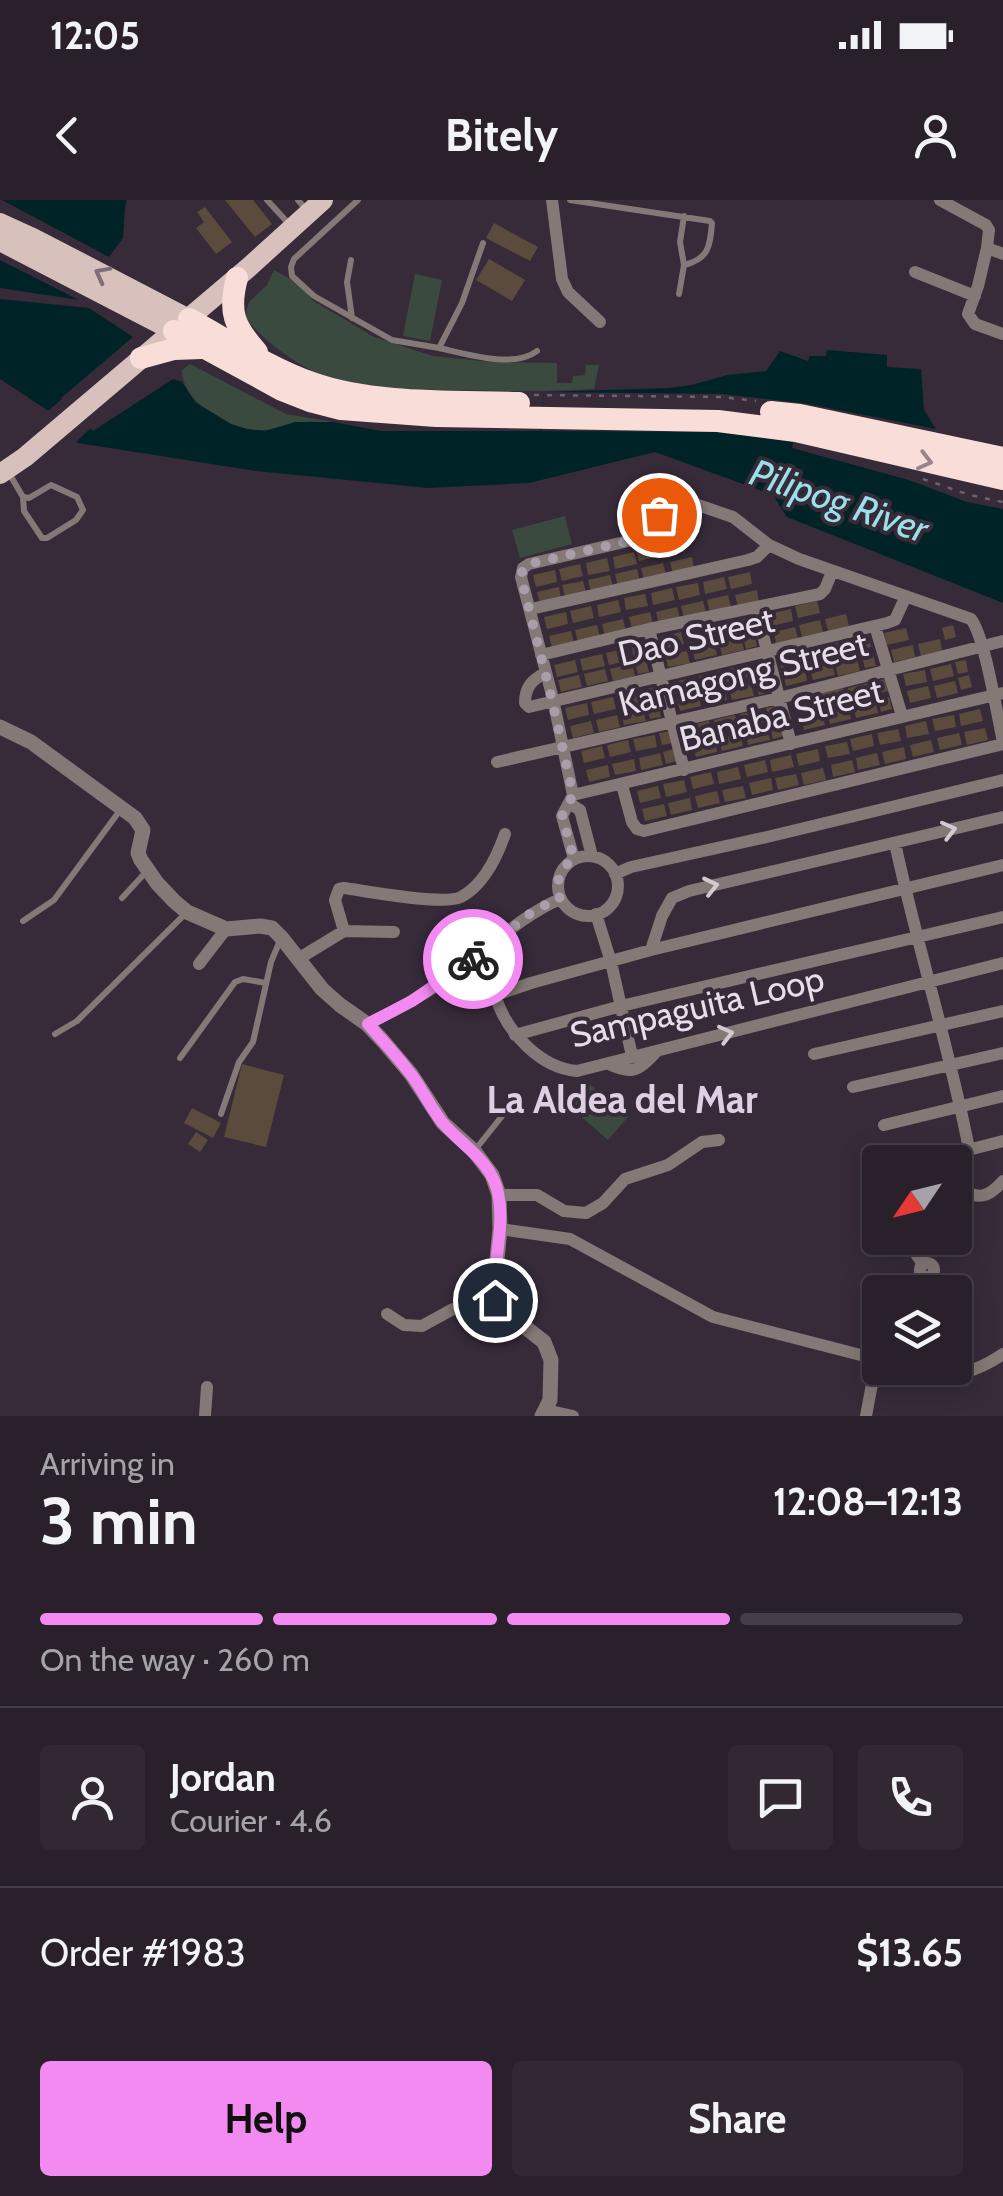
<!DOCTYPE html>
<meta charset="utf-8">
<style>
:root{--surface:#29202c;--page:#312834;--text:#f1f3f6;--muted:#a5a3a9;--line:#453e48;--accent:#f38af2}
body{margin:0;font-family:Cabin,sans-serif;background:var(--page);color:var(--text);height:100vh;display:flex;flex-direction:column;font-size:38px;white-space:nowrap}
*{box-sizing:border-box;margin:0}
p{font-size:32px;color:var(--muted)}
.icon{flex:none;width:55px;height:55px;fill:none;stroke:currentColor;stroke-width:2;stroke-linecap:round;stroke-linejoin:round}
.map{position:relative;height:1216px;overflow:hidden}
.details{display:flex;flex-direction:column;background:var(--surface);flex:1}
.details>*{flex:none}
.needle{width:65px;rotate:235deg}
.tools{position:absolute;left:862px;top:945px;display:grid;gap:20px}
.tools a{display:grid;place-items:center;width:110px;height:110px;border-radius:10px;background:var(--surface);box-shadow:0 5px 25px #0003,0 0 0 2px var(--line);font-size:50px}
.pin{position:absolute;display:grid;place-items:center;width:85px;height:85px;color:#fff;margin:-42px;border:5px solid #fff;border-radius:50%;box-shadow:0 2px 10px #0007}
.courier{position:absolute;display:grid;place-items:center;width:100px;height:100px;margin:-50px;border:8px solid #f38af2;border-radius:50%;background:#fff;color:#222;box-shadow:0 2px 12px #0007}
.overview em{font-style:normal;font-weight:700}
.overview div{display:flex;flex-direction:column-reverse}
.overview{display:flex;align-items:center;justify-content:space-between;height:170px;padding:0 40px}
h1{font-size:65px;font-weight:700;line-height:75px}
.bar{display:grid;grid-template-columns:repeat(4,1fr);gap:15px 10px;align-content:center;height:120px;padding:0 40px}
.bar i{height:12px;border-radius:8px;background:var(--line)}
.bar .current{background:var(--accent)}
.bar p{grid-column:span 4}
.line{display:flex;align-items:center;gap:25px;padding:0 40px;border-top:2px solid var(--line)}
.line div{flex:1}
.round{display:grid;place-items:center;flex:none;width:105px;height:105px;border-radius:10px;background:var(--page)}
.cta{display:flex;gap:20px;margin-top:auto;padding:20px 40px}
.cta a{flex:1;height:115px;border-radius:10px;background:var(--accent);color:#111;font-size:40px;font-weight:700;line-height:115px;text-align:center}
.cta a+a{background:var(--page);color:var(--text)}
.status{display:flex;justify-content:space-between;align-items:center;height:70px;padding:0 50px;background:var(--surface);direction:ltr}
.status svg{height:28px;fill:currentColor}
header{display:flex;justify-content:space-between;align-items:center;height:130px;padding:0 40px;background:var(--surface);font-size:45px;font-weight:700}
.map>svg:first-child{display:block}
.green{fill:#3a4a3f}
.water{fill:#002327}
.pier{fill:#372b3a}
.building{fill:#5a4b3c}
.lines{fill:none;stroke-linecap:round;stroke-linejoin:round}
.path{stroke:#6c616e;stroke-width:2.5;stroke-dasharray:5 8;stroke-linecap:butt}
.service{stroke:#847977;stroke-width:6}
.minor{stroke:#847977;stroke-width:12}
.tertiary{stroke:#847977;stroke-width:15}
.primary{stroke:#d8c0bd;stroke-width:20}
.motorway{stroke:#f9ddd9;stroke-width:22}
.oneway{stroke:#7f6e75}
.oneway2{stroke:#98848a}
.oneway3{stroke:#d2cad1}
.done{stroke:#a99fab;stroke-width:10;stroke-dasharray:0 18}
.route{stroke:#f38af2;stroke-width:12}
.labels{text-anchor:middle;stroke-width:8;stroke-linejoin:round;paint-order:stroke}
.street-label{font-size:35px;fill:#e6dee8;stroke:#372b3a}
.water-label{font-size:38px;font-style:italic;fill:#99e0e9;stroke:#372b3a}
.neighbourhood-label{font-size:38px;font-weight:bold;fill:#dfcfe2;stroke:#372b3a}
</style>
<div class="status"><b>12:05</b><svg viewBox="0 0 49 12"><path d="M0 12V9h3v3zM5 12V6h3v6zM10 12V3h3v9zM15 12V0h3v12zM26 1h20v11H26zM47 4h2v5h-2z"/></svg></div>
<header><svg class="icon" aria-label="back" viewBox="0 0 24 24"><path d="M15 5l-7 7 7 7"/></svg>Bitely<svg class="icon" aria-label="person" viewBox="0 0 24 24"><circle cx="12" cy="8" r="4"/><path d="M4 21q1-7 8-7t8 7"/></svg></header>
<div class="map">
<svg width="1003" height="1216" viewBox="0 0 1003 1216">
<rect width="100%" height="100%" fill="#372b3a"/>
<path class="green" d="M274 70 302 86 312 100 374 137 433 156 490 162 557 163V183H572L573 176 585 175 586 165H599L594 189C547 192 501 191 455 190 413 190 364 189 324 176 301 168 257 137 245 116L249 102 267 85Z
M415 74 442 80 430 141 403 136Z
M190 164 286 214 333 222C320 222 306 221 294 223 283 225 274 230 263 230 231 232 182 203 182 170Z
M565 316 572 344 520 358 512 330Z
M587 882 628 917 608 940 567 904Z"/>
<path class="water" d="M2 0H127L125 7 123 38 109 57Z
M0 60 79 100 0 88Z
M0 99 89 108 133 137 61 198 93 231 173 179 182 182 195 202 231 224 247 229 265 231 295 222H333L381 231H540L544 192 669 188 692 185 727 175 766 171 780 151 808 161 809 156H826L827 150 887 155V167L921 169 924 210 936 229 803 203 792 248 909 280 967 302 1003 309V403L787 317 773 295 655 252 529 283 428 288 256 271 78 243 47 210 0 179Z"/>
<path class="pier" d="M544 192 723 194 802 203 794 242 716 232 541 231Z
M63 198 91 228 76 242 47 212Z"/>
<path class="building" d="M225 0H253L272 24 255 37Z
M205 7 232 42 216 54 196 28 204 22 197 12Z
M494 23 538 47 530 61 486 38Z
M489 59 525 80 512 101 476 80Z
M657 344 660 356 639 361 636 349Z
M634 352 637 364 615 369 613 357Z
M692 357 694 369 673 374 670 362Z
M607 358 610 371 588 375 586 363Z
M663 363 666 375 644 380 641 368Z
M580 364 583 376 562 381 559 369Z
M637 369 640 381 618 386 615 374Z
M555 370 557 382 536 387 533 375Z
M750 372 752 384 731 389 728 377Z
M610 375 613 387 591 392 588 380Z
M724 377 727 389 705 394 703 382Z
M583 381 586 392 565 397 562 385Z
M698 383 700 395 679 400 676 387Z
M559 387 561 399 540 404 537 392Z
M672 388 675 400 653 405 651 393Z
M757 390 759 402 738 407 735 395Z
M645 394 648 406 626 410 624 398Z
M728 395 731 407 710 412 707 400Z
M618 400 621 412 599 417 597 405Z
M703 401 706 413 684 418 681 406Z
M817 401 820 413 798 418 795 406Z
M591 406 594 418 573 423 570 411Z
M677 407 680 419 659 424 656 412Z
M791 409 793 421 772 426 769 414Z
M566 412 568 424 547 429 544 417Z
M650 412 653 424 632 429 629 417Z
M846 414 849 426 828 431 825 419Z
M750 417 753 429 742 432 740 420Z
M623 419 626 431 605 436 602 424Z
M820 420 823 432 802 437 799 425Z
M737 421 739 433 718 437 715 425Z
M597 425 600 437 578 442 575 430Z
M953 425 956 437 945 440 942 428Z
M710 427 712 439 691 443 688 432Z
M795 427 798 439 776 444 774 432Z
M906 428 909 440 887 445 884 433Z
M571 431 574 443 552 448 549 436Z
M681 432 684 444 663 449 660 437Z
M754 434 757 446 746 449 743 437Z
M868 435 871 447 860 449 857 437Z
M741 438 744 450 722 455 719 443Z
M854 439 857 451 836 456 833 444Z
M940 439 942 451 921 456 918 444Z
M714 443 717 455 695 460 692 448Z
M642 445 645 457 634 459 632 447Z
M913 445 915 457 894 462 891 450Z
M828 446 831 458 809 463 807 451Z
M627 448 630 460 609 465 606 453Z
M687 451 690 463 668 467 665 455Z
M800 451 803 463 781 468 779 456Z
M602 454 605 466 583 471 580 459Z
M873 454 876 466 865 468 862 456Z
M857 459 860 471 838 476 835 464Z
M575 460 578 472 557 477 554 465Z
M646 460 649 472 638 474 635 462Z
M966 460 968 472 958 474 955 462Z
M632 464 635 476 613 481 610 469Z
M763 464 766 476 755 478 752 466Z
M832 464 835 475 813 480 810 468Z
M951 464 954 476 933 481 930 469Z
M745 465 748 477 727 482 724 470Z
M605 469 608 481 587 486 584 474Z
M805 469 807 481 786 486 783 474Z
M925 470 927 482 906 486 903 474Z
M720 471 723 483 701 488 699 476Z
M579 475 582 487 561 492 558 480Z
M969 475 972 487 961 490 958 478Z
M693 478 696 490 675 494 672 482Z
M885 479 888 491 877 494 874 482Z
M767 480 770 492 759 495 756 483Z
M955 481 958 493 937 498 934 486Z
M869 483 872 495 851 500 848 488Z
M751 484 754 496 732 500 729 488Z
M928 486 931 498 910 503 907 491Z
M654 487 657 499 647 502 644 490Z
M724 488 727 500 705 505 703 493Z
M843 488 846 500 824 505 822 493Z
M638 492 641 504 620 509 617 497Z
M698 494 701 506 680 511 677 499Z
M818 495 820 507 799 512 796 500Z
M613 497 616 509 594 514 591 502Z
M889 497 892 509 881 512 878 500Z
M875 501 878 513 856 518 854 506Z
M587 503 589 515 568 520 565 508Z
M658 505 661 517 650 519 647 507Z
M777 506 780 518 769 520 766 508Z
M848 507 851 519 830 524 827 512Z
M643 509 646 521 624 525 621 514Z
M980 509 983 521 961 526 959 514Z
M762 510 764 522 743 526 740 514Z
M822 513 825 525 804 530 801 518Z
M617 515 620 527 599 532 596 520Z
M735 515 738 527 716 532 714 520Z
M954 515 956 527 935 531 932 519Z
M591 521 594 533 573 538 570 526Z
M709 521 712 533 691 538 688 526Z
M926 521 929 534 907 538 905 526Z
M781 524 784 536 773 539 770 527Z
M767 528 770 540 748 545 746 533Z
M985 528 988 540 967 545 964 532Z
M898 529 901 541 880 545 877 533Z
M670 531 673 543 662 545 659 533Z
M959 533 962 545 940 550 937 538Z
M740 534 743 546 722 551 719 539Z
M872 534 874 546 853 551 850 539Z
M655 535 657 547 636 551 633 539Z
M628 540 631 552 610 557 607 545Z
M715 540 717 552 696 557 693 545Z
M931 540 934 552 913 557 910 545Z
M847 542 850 554 828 558 825 546Z
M602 546 605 558 584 563 581 551Z
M904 547 906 559 885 564 882 552Z
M674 549 677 561 666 564 663 552Z
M818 549 820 561 799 566 796 554Z
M660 553 663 565 641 570 639 558Z
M877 553 880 565 858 570 856 558Z
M791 555 794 567 772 572 770 560Z
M634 559 636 571 615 575 612 564Z
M765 560 768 572 747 577 744 565Z
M852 560 855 572 833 577 831 565Z
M608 565 610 577 589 582 586 570Z
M738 567 741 579 719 584 717 572Z
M823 568 826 580 804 585 801 573Z
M711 572 714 584 693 589 690 577Z
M796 574 799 585 778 590 775 578Z
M771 578 773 590 752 595 749 583Z
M684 580 687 592 666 597 663 584Z
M658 586 661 598 640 603 637 591Z
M743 586 746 598 725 602 722 590Z
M717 591 720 603 698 608 695 596Z
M690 598 692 610 671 615 668 603Z
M664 604 667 616 645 621 642 609Z
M242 864 284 875 266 947 224 937Z
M192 908 221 923 213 938 184 923Z
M196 932 208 940 200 952 188 944Z"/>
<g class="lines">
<path class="path" d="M534 195 722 197 756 201
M923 279 970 295 1003 302"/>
<path class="service" d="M267 0 290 25
M298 0 308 12
M358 0 294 59 291 67 292 76 314 96 392 140 439 148
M570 0 710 21 712 23C710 46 709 59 684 65
M483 43 462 103 439 148C466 154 514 169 537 151
M351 60 347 82 352 118
M679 94 684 65 680 42 684 16
M10 275 23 297 29 298 51 285 77 297 83 310 76 320 47 338H42L24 311 23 297
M122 698 146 672
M23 721 54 700 121 609
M55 834 77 821 186 713
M180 858 235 782 243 779 266 783
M221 914 239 862 253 842 271 762 281 738
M475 950 510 906"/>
<path class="minor" d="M552 0 562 79 568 92 600 122
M940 0 986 25 989 30 987 48 1003 54
M987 48 978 86 968 114 975 124 1003 134
M915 72 975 96
M637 322a12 12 0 1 1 24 0a12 12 0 1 1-24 0Z
M659 315 673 302 681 300 692 303 733 317 769 345 799 359 971 419C985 437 997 515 1003 542
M756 408 791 544
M531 409 748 360 757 357 769 345
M875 426 902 516
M649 429 684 570
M541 455 649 429 820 394 825 389 832 372
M545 473C532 480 525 487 525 503L529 507 887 423 895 420 906 396
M497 562 779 498 1003 441
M622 585 632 622 637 629 644 631 1003 544
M573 595 1003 493
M569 603 580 610 592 656
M895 643C917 746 949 846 969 949
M558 686a30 30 0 1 1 60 0a30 30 0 1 1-60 0Z
M574 659 562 616 573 595 553 499 521 377 523 368 529 364 633 340 642 331
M1003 665 651 750 531 783 499 794 496 798C507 832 540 868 577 871L1003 763
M615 674 631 667 767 637 1003 580
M596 714 611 762 632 856
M344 731 335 700 339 689 344 688C366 691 444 706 461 697 484 685 497 657 505 634
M651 750 662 716 672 698 689 691 1003 617
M298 759 344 731 394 732
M199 764 226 729
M367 824C401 808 433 790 463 767 495 743 523 715 560 699
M515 835 621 806 1003 717
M814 854 1003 811
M609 864C632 875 639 871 656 852
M853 887 1003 853
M884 925 1003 896
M921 962 1003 941
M955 990C979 997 985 1001 1003 981
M499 995H537L564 1011 586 1013 603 1003 625 979 668 965 702 942 719 940
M500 1029 570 1039 713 1117 880 1160
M905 1038 923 1064
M920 1070a7 7 0 1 1 14 0a7 7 0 1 1-14 0Z
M387 1114 404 1125 422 1126 453 1109 495 1100
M917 1168C957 1175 968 1177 1003 1154
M546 1210 573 1216
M205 1216 207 1187
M866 1216 880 1141"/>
<path class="tertiary" d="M0 527 31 542 135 618 143 630 138 653 141 660 157 683 174 701 187 712 226 729 260 726 272 728 281 737 322 789 340 805 367 824 383 841 411 874 443 923 474 951 492 975 499 995 500 1029 494 1090 495 1100 501 1108 544 1142 551 1160 550 1200 542 1216"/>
<path class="primary" d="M0 23 33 38 189 119
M0 41 174 131
M0 274 25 257 248 68 323 0"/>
<path class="motorway" d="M237 78C228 112 234 126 257 152
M189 119C229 141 269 168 312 183 373 205 455 201 519 203
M174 131 282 190 310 201 341 209 436 216 718 221 796 231 1003 279
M141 158 174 149 201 148
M771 212 800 215 1003 258"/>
</g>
<defs><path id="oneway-chevron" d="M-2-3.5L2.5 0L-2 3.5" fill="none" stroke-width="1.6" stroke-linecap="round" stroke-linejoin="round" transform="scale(2.5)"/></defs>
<use class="oneway" href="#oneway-chevron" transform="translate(102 74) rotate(-152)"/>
<use class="oneway2" href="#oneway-chevron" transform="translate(925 261) rotate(14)"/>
<g class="oneway3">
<use href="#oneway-chevron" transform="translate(949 630) rotate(-14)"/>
<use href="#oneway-chevron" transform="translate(711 686) rotate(-13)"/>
<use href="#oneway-chevron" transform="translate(726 834) rotate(-14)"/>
</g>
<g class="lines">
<path class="done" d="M473 759 536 709 560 699C555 682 559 669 574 659L562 616 573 595 552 500 521 377 523 368 529 364 633 340 642 332 652 334 660 326 659 315"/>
<path class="route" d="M473 759 412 801 368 824C383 841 399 858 413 877 423 891 431 908 442 922 462 946 491 960 498 993 506 1029 491 1065 495 1100"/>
</g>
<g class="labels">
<g class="street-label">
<text transform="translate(696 437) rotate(-13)" y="12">Dao Street</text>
<text transform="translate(743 474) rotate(-14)" y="12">Kamagong Street</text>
<text transform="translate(781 515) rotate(-14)" y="12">Banaba Street</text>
<text transform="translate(697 807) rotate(-13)" y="12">Sampaguita Loop</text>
</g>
<g class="water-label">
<text transform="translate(839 301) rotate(19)" y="13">Pilipog River</text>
</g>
<g class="neighbourhood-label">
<text x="622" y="913">La Aldea del Mar</text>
</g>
</g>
</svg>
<div class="tools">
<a><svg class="needle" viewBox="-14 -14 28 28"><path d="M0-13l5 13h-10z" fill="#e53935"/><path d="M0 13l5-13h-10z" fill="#a5a3a9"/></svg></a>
<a><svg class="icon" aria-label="layers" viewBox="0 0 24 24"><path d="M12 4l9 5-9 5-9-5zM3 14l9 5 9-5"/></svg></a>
</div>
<div class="pin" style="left:659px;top:315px;background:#ea580c"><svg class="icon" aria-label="bag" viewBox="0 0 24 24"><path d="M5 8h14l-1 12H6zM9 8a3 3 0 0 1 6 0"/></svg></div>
<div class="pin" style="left:495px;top:1100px;background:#1f2937"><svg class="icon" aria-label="home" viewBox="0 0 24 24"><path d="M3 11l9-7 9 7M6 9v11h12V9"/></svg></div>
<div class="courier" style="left:473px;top:759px"><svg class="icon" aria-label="bike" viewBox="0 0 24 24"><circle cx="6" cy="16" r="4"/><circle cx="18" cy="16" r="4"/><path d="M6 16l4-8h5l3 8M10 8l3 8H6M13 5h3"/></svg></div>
</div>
<section class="details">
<div class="overview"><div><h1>3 min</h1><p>Arriving in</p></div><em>12:08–12:13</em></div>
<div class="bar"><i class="current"></i><i class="current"></i><i class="current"></i><i></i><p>On the way · 260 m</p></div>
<div class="line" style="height:180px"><a class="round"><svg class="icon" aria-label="person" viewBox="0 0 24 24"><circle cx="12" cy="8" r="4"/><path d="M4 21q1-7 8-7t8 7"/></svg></a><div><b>Jordan</b><p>Courier · 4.6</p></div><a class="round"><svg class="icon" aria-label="chat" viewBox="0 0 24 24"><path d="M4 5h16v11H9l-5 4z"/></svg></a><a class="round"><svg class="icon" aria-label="phone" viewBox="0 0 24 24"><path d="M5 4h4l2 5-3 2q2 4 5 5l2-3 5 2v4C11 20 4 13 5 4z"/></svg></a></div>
<div class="line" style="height:130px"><div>Order #1983</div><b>$13.65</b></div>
<div class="cta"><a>Help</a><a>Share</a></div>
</section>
